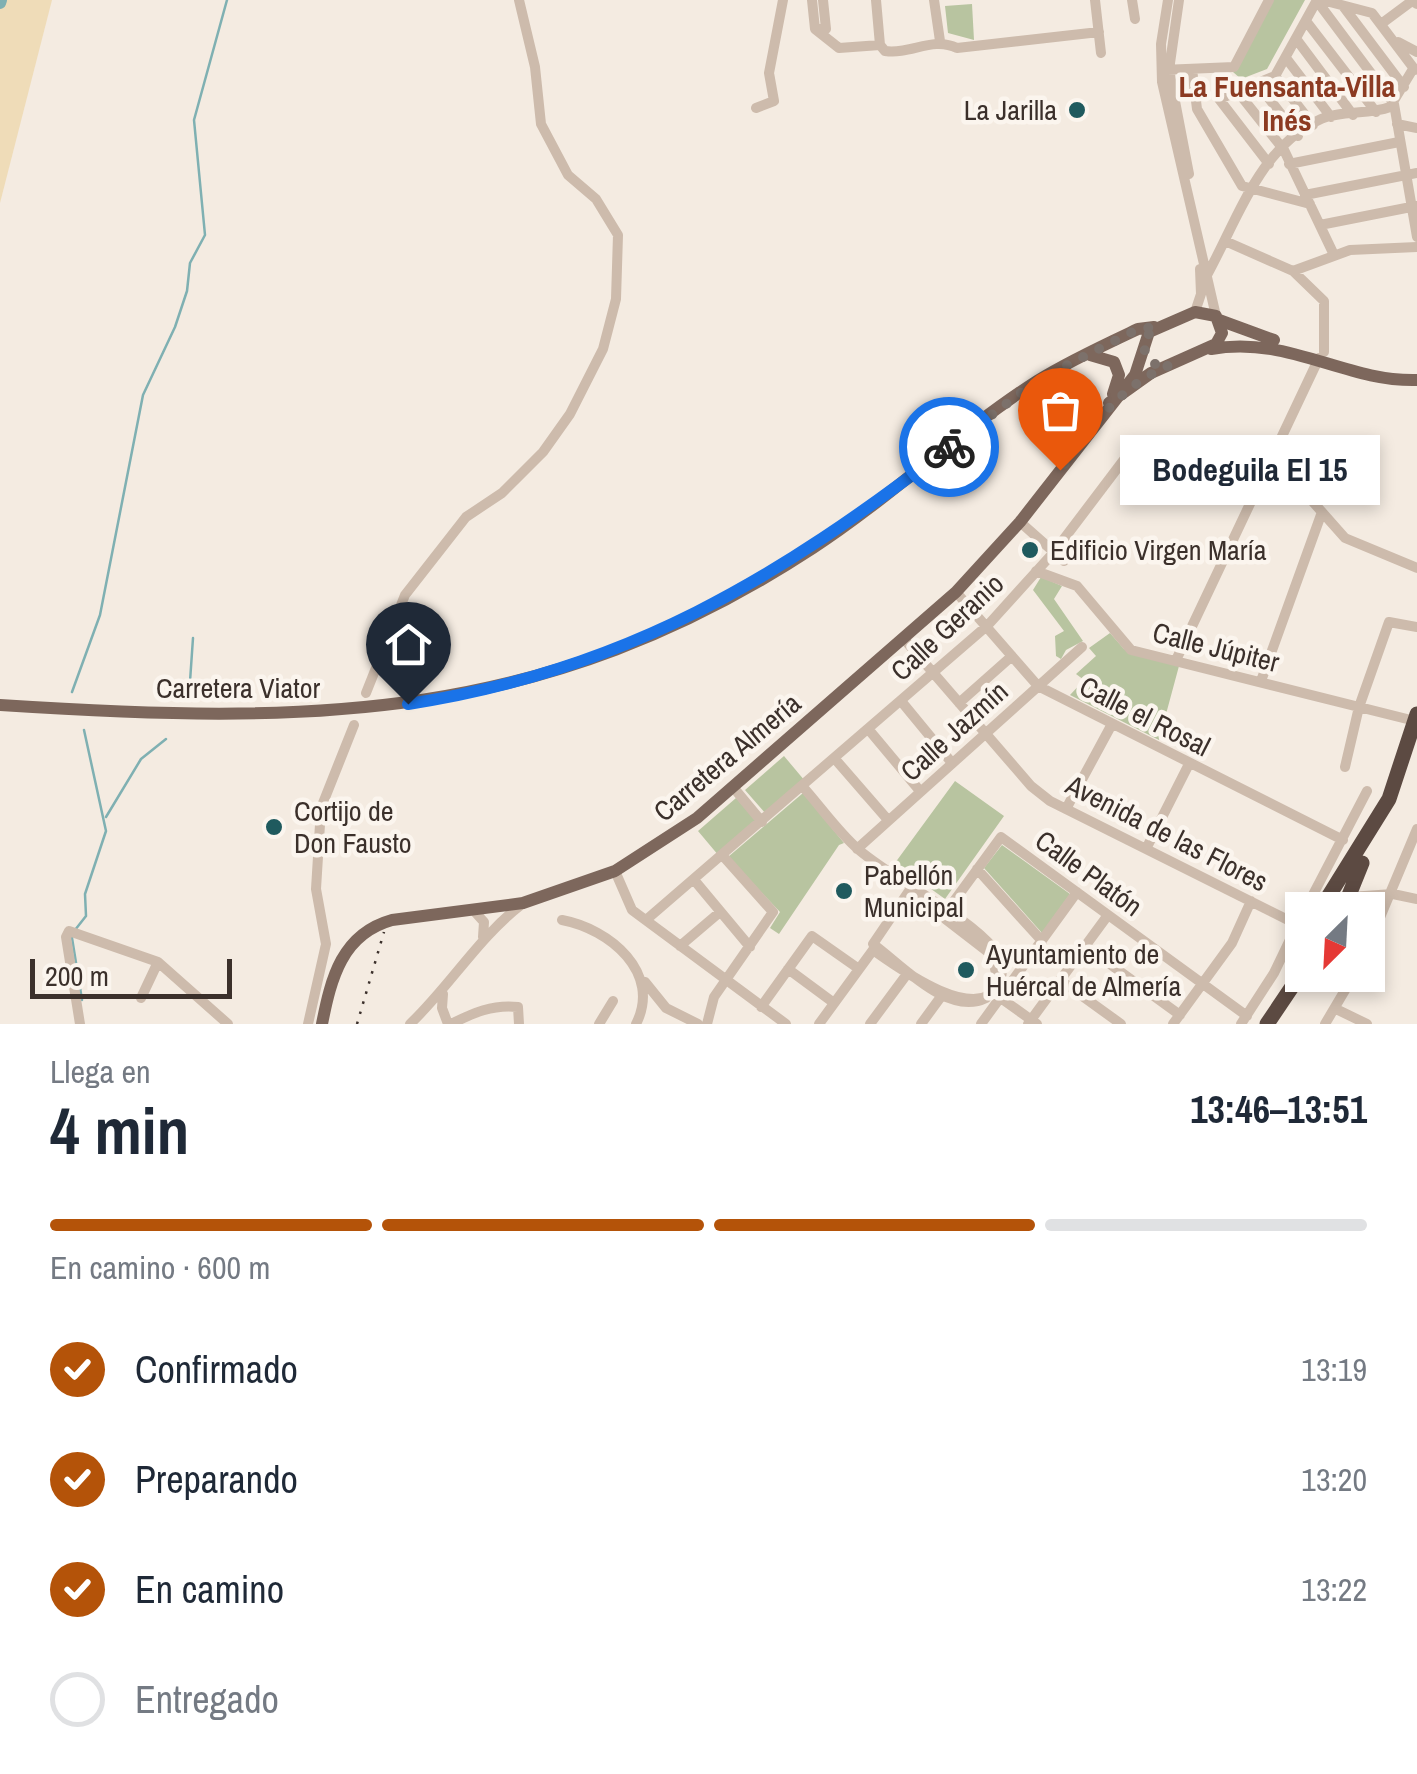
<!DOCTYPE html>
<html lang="es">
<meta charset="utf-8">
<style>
:root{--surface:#fff;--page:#f2f2f3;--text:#1f2937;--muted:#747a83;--line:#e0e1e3;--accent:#b45309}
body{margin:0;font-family:"Archivo Narrow",sans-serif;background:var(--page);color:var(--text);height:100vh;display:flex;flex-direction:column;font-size:38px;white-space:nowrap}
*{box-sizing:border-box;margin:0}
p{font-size:32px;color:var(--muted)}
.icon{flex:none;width:55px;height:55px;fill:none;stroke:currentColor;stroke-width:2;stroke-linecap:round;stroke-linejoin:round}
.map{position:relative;height:1024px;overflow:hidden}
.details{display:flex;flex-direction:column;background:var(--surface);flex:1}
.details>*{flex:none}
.needle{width:65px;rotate:204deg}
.controls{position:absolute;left:1285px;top:892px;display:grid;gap:20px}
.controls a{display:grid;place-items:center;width:100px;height:100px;border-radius:0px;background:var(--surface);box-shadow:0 5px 15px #0003;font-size:50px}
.scale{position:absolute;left:30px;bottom:25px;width:202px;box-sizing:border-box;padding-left:10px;border:5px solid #3b302b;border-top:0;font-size:28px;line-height:35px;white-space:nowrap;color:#3b302b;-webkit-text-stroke:8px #fbf5ee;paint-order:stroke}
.pin{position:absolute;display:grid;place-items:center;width:85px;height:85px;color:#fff;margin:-102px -42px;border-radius:50% 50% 50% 0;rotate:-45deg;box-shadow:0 0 10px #0007}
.pin .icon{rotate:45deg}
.courier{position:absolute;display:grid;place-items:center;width:100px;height:100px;margin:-50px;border:8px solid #1a73e8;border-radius:50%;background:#fff;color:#222;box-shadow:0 2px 12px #0007}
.bubble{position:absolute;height:70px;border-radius:0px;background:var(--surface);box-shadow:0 5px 15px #0003;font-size:32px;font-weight:800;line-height:70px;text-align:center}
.headline em{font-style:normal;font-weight:800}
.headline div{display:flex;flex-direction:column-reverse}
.headline{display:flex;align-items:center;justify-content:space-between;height:170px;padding:0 50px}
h1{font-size:65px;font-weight:800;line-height:75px}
.bar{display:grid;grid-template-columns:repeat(4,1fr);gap:15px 10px;align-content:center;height:120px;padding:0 50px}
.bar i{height:12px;border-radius:8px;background:var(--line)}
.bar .selected{background:var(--accent)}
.bar p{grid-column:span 4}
ol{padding:0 50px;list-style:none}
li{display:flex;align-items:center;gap:30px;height:110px}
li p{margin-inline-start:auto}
li .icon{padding:10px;border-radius:50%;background:var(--accent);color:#fff;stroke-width:4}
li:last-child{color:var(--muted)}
li i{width:55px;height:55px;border:5px solid var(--line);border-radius:50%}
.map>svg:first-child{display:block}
.green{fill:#b8c4a0}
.sand{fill:#efdcb8}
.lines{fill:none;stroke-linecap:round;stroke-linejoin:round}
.stream{stroke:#7fb0b2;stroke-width:2.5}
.river{stroke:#7fb0b2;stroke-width:12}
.minor{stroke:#cdbbac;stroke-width:10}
.major{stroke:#7d675c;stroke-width:12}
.highway{stroke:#5c4a42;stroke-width:15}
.rail{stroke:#3b302b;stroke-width:2.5;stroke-dasharray:2.5 8;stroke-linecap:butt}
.done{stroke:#7c716b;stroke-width:10;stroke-dasharray:0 18}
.route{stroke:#1a73e8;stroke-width:12}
.poi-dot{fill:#1f5a5e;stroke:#fbf5ee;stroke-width:4}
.labels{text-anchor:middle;stroke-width:9;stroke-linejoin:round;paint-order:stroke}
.poi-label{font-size:28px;fill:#3b302b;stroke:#fbf5ee;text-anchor:start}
.street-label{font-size:28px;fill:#3b302b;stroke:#fbf5ee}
.neighbourhood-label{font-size:30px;font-weight:bold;fill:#8c3b22;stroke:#fbf5ee}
</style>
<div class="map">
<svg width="1417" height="1024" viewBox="0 0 1417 1024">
<rect width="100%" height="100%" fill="#f4ebe1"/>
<path class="green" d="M1272 0H1305L1267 69 1241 79 1233 72Z
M972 4 974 40 948 33 945 6Z
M1041 577 1062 586 1054 599 1083 641 1066 650 1061 659 1056 656 1055 636 1064 631 1033 590Z
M1110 633 1124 649 1179 666 1159 740 1070 695 1084 680 1076 674 1096 656 1089 648Z
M784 756 805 781 766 814 745 790Z
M955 781 1004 816 945 899 895 863Z
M803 793 844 843 839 845 779 934 770 928 780 912 728 857Z
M736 798 757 821 719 856 698 831Z
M1002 845 1070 894 1042 933 984 868Z"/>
<path class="sand" d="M0 0H52L0 203Z"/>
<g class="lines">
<path class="stream" d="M72 692 100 615 143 395 175 327 187 291 190 263 205 235 194 120 227 0
M189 696 193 638
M106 817 141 759 166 739
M75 930 86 916 85 894 106 831 84 730
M72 938 82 1000"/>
<path class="river" d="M0 3 1 0"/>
<path class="minor" d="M812 0 815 29
M876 0 880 45 885 51C911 55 932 36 957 48L1099 32
M934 0 940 41
M1095 0 1101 53
M1132 0 1135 19
M1168 0 1161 44 1162 82 1216 316
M1179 0 1169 70 1189 174
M1322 0 1372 13 1415 70
M1317 1 1394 104 1417 237
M1343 6 1404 87
M1306 21 1376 112
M1381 24 1412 1 1417 4
M815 29 839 48 880 45
M816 29H826L823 0
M1297 40 1353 115
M1398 42 1417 52
M1286 58 1331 117
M1192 69 1197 109 1242 186 1310 204
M1162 70 1234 67 1269 0
M1275 76 1313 125
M1257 83 1298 136
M1237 91 1284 150 1334 255
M756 108 774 101 769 73 783 0
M1397 124 1417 128
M1269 164 1219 99 1275 76 1317 0
M1289 164 1399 142
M1305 195 1417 173
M1320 225 1416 206
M1225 241 1293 271 1324 301V352
M1293 271 1350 250 1417 247
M1207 275C1237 221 1259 147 1321 119 1341 110 1369 115 1390 107L1413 69
M1195 312 1201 294 1200 269
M1274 458 1345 538 1417 568
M1020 522 1064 561
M1036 571 1077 586 1131 650 1415 721
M956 592 1038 686 1343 840
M904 639 1031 786 1050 801 1302 927
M1177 658 1319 358
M1261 681 1322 512
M366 693 405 595 466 517 502 493 543 452 570 414 603 349 616 299 618 235 596 199 568 175 541 124 535 67 519 0
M901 701 952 763
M959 703 1012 656
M869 730 920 791
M835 759 888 820
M1345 767 1359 707 1389 622 1417 627
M733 787 762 822
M803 787C821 807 838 832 859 850 894 880 968 916 994 949 1002 959 1004 974 999 986 975 1024 900 969 873 950L819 1024
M1066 809 1112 724
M1147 847 1189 764
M857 849 1082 647
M977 869 1042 941
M615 871 632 910 786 1024
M695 881 750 947
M909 891 992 955 997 978 986 998C948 1017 902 965 873 944Z
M1350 897 1393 894 1417 899
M1305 910 1367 791
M475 912 484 922 483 937
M946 912 1001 837 1247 1016
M562 920C610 929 662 973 636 1024
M646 920 988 625 1054 552 1135 445 1139 448
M680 946 720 912
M1085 946 1180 1015
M1368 946 1417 829
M788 969 834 1003
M1060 980 1121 1024
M645 982 666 1008 698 1024
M443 994 442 1008 448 1024
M995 994 1037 1024
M141 998 158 962
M761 1007 812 936 859 969
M1336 1009 1367 1024
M80 1024 66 937 69 931 158 962 228 1024
M308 1024 326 944 316 889 321 808 354 725
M410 1024C450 986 478 938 522 904
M451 1024C473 1013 493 1004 518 1007L519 1024
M599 1024 613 1001
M707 1024 714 997 773 912 723 856
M870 1024 907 974
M921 1024 940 998
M981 1024 1077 892
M1028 1024 1108 915
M1173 1024 1232 943 1251 901
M1241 1024 1274 973 1299 921
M1325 1024 1354 975"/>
<path class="major" d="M1219 320 1274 340
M1211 349C1288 335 1345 382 1417 380
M1090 355 1114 362 1119 375 1113 394
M0 705C309 725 544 724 813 548 891 497 959 431 1037 381 1069 361 1104 345 1138 329L1154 327
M322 1024C331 978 342 934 392 920L523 903 615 871 697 818 956 592 1020 522 1135 375 1149 332 1195 312 1216 316 1222 333 1216 344 1151 373 1109 403"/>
<path class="highway" d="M1320 910 1389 799 1417 714
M1343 910 1362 863
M1267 1024 1302 972"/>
<path class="rail" d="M357 1024 384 932"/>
</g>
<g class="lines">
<path class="done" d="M949 447 1038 380 1138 329 1156 327 1144 339 1145 354 1156 365H1170C1118 387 1093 426 1060 470"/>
<path class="route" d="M408 704C625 671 779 578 949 447"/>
</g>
<g class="poi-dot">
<circle cx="1077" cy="110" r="10"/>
<circle cx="1030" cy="550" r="10"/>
<circle cx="274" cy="827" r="10"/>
<circle cx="844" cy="891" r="10"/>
<circle cx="966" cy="970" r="10"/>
</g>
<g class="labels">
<g class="poi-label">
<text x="1057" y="120" text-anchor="end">La Jarilla</text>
<text x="1050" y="560">Edificio Virgen María</text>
<text x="294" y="821">Cortijo de<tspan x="294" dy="32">Don Fausto</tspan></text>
<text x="864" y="885">Pabellón<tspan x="864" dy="32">Municipal</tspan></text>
<text x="986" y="964">Ayuntamiento de<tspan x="986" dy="32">Huércal de Almería</tspan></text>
</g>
<g class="street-label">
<text transform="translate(947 627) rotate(-43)" y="10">Calle Geranio</text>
<text transform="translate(1216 647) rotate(14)" y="10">Calle Júpiter</text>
<text x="238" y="698">Carretera Viator</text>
<text transform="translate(1145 716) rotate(27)" y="10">Calle el Rosal</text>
<text transform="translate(954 731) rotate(-42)" y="10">Calle Jazmín</text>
<text transform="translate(727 757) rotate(-40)" y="10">Carretera Almería</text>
<text transform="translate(1167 833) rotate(27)" y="10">Avenida de las Flores</text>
<text transform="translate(1089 873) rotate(36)" y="10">Calle Platón</text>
</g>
<g class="neighbourhood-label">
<text x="1287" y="97">La Fuensanta-Villa<tspan x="1287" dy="34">Inés</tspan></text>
</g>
</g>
</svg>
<div class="controls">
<a><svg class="needle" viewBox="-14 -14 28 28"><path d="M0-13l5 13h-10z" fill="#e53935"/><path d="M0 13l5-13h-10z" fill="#747a83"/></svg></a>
</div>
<div class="scale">200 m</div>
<div class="pin" style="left:1060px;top:470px;background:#ea580c"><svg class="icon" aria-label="bag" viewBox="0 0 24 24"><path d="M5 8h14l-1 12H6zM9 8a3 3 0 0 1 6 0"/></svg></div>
<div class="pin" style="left:408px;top:704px;background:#1f2937"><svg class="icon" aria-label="home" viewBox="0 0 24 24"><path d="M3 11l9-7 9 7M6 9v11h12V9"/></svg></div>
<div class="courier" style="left:949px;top:447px"><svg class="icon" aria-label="bike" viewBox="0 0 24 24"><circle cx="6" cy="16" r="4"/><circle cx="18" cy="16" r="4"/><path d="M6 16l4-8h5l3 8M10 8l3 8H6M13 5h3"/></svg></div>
<div class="bubble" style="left:1120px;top:435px;width:260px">Bodeguila El 15</div>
</div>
<section class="details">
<div class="headline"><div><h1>4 min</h1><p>Llega en</p></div><em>13:46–13:51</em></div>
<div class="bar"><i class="selected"></i><i class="selected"></i><i class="selected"></i><i></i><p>En camino · 600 m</p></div>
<ol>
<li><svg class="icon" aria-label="check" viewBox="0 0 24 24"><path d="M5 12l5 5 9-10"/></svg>Confirmado<p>13:19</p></li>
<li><svg class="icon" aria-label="check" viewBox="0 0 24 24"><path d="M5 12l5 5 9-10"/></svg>Preparando<p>13:20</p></li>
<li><svg class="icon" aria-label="check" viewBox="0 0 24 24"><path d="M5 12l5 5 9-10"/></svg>En camino<p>13:22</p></li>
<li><i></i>Entregado</li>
</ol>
</section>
